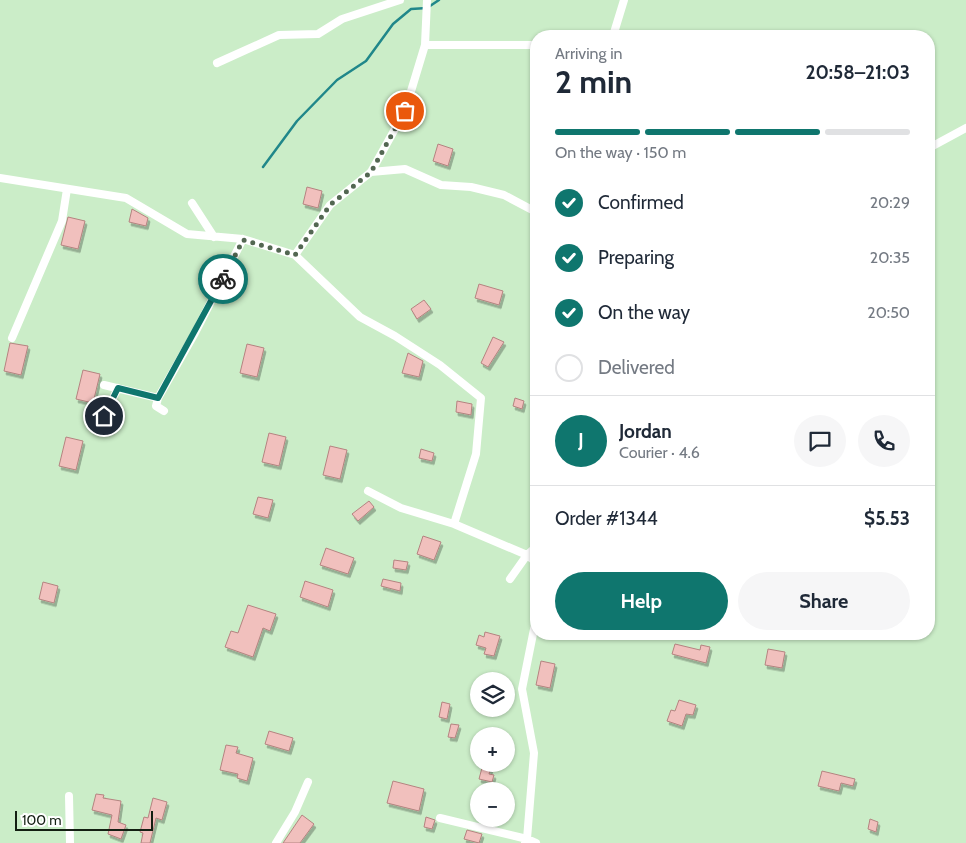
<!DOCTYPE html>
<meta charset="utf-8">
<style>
:root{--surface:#fff;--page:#f6f6f7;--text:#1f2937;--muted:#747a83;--line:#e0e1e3;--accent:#0f766e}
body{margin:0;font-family:Cabin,sans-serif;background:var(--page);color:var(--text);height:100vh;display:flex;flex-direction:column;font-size:19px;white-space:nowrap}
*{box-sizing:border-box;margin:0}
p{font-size:16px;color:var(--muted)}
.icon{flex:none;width:28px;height:28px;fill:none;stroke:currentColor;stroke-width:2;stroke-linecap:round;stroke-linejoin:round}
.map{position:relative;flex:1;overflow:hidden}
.sheet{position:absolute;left:530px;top:30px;width:405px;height:610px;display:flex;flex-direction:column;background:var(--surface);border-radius:20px;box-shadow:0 1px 4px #0004}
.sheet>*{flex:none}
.controls{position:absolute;left:470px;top:672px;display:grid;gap:10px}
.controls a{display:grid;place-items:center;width:45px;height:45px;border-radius:50%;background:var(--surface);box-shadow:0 1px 4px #0004;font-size:25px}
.scale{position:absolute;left:15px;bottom:12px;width:138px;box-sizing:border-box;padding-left:5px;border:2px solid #131f12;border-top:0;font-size:14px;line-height:18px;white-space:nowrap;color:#131f12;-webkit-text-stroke:4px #fff;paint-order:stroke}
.pin{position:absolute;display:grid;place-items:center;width:42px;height:42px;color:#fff;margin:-21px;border:2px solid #fff;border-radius:50%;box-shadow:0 1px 5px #0007}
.courier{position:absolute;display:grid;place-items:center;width:50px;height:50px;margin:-25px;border:4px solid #0f766e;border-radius:50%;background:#fff;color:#222;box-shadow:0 1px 6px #0007}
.head em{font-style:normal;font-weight:700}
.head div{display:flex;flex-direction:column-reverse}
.head{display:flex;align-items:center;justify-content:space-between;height:85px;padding:0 25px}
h1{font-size:32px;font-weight:700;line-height:38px}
.bar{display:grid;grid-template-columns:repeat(4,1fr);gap:8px 5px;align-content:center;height:60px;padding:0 25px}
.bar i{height:6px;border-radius:4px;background:var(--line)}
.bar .on{background:var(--accent)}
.bar p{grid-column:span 4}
.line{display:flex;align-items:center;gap:12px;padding:0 25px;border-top:1px solid var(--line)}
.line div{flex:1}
.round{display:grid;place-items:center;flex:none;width:52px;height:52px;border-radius:26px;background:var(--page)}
ol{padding:0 25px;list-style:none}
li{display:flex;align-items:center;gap:15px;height:55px}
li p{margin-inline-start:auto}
li .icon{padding:5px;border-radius:50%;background:var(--accent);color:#fff;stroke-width:4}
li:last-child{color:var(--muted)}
li i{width:28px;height:28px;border:2px solid var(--line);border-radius:50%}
.action{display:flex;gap:10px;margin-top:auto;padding:10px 25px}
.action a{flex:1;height:58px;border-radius:30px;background:var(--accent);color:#fff;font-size:20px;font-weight:700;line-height:58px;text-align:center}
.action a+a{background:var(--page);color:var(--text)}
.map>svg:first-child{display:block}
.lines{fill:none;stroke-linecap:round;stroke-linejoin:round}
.stream{stroke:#20878a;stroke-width:2.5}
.building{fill:#f1c0bd;stroke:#b48380;filter:url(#shadow)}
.minor{stroke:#fff;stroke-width:8}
.done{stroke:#536752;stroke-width:5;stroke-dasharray:0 9}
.route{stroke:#0f766e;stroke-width:6}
</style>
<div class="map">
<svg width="966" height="843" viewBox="0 0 966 843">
<defs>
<filter id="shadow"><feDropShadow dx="2" dy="3.5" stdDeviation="0" flood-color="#0004"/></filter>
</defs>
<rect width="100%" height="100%" fill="#cbedc8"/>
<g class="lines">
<path class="stream" d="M263 167 297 121 337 80 366 61 393 24 411 9 427 8 439 0"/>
</g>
<path class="building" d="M438 144 453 149 448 166 433 161Z
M307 187 322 191 318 208 303 204Z
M132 209 148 218 146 226 129 222Z
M68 217 85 221 78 249 61 245Z
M479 284 503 291 499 305 475 298Z
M424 300 431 309 417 319 411 309Z
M493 337 504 342 488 367 481 363Z
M10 343 28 346 21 375 4 371Z
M247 344 264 348 257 377 240 373Z
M408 353 423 361 419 377 402 373Z
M83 370 100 374 93 403 76 399Z
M515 398 524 401 522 409 513 406Z
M457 401 472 404 471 415 456 412Z
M269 433 286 437 279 466 262 462Z
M66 437 83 441 76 470 59 466Z
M330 446 347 450 340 479 323 475Z
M421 449 434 453 432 461 419 458Z
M258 497 273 500 268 518 253 514Z
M369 501 374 507 358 521 352 514Z
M423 536 441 542 434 560 417 554Z
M326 548 354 558 348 574 320 565Z
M394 560 408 562 406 570 393 568Z
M383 579 401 583 400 591 381 586Z
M305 581 333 590 328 607 300 597Z
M43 582 58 586 54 603 39 599Z
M248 605 276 614 270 631 263 628 253 657 225 647 231 631 238 633Z
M485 632 500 636 494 656 484 654 486 648 476 645 479 635 484 637Z
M675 644 700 650 701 645 710 647 706 663 672 654Z
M768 649 785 652 782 668 765 665Z
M541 661 555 664 550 688 536 685Z
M679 700 696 705 693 715 686 714 682 726 667 721 671 710 675 711Z
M442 702 450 704 447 719 439 717Z
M451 724 459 725 455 738 448 737Z
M269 731 293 738 289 751 265 744Z
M226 745 238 747 236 753 253 758 247 781 237 778 238 774 220 770Z
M483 764H492L489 774 494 775 492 782 479 779Z
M822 771 855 779 853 786 841 783 839 791 818 786Z
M393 781 424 789 419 811 387 803Z
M96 794 104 795 103 798 121 801 118 822 126 825 121 839 108 834 112 815 92 810Z
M153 798 167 802 162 820 156 818 150 843H141L143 833 140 832 144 817 148 818Z
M302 815 314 824 300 843H283Z
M426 817 435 820 432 829 424 827Z
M870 819 878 822 876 832 868 829Z
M467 830 482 834 479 843 464 839Z"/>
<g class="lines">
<path class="minor" d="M613 36 624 0
M425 45 427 0
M217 63 279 35 318 34 342 19 400 0
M929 148 966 128
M371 172 405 169 441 185 471 187 504 195 536 212
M0 178 126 198 187 234 243 239 295 255 360 317 395 336 440 365 481 398 476 454 454 524
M192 203 214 237
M295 255 330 205 371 172 405 111 425 45H536
M12 338 62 221 67 189
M104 385 158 398 195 333 243 239
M158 398 156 406 164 411
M104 416 118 388
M368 491 401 508 454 524 527 555 536 562
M510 579 527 555 536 547
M69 796 70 843
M440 818 527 839 534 753 522 689 536 619
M276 843 295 812 308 782
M525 843 527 839 536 843"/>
</g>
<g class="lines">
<path class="done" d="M223 279 243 240 295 255 330 205 371 172 405 111"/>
<path class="route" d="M104 416 118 388 158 398 223 279"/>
</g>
</svg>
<div class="controls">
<a><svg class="icon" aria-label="layers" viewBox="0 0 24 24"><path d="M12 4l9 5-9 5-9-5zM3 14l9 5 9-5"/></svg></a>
<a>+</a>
<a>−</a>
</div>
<div class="scale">100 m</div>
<div class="pin" style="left:405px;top:111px;background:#ea580c"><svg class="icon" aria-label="bag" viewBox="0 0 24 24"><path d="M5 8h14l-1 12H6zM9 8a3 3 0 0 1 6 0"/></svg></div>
<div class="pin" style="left:104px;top:416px;background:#1f2937"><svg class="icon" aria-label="home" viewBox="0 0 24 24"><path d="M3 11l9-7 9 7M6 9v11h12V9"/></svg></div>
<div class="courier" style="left:223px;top:279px"><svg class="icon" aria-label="bike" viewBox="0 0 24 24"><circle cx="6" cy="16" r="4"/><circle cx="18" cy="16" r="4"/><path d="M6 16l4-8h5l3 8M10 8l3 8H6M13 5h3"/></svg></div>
<section class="sheet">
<div class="head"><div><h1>2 min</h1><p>Arriving in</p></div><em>20:58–21:03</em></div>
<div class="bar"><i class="on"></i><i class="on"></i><i class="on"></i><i></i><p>On the way · 150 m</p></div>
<ol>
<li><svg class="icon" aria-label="check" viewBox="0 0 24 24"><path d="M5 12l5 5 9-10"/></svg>Confirmed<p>20:29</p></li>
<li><svg class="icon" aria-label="check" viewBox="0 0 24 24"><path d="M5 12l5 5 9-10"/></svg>Preparing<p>20:35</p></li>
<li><svg class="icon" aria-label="check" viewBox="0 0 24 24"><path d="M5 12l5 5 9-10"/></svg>On the way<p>20:50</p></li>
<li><i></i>Delivered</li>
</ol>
<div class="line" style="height:90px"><b class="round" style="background:var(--accent);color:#fff">J</b><div><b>Jordan</b><p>Courier · 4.6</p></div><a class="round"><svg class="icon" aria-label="chat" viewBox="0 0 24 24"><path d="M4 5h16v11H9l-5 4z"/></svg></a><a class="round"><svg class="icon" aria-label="phone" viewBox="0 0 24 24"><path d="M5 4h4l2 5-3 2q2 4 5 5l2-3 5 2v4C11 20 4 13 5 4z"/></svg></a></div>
<div class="line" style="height:65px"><div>Order #1344</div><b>$5.53</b></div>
<div class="action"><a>Help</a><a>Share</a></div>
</section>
</div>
